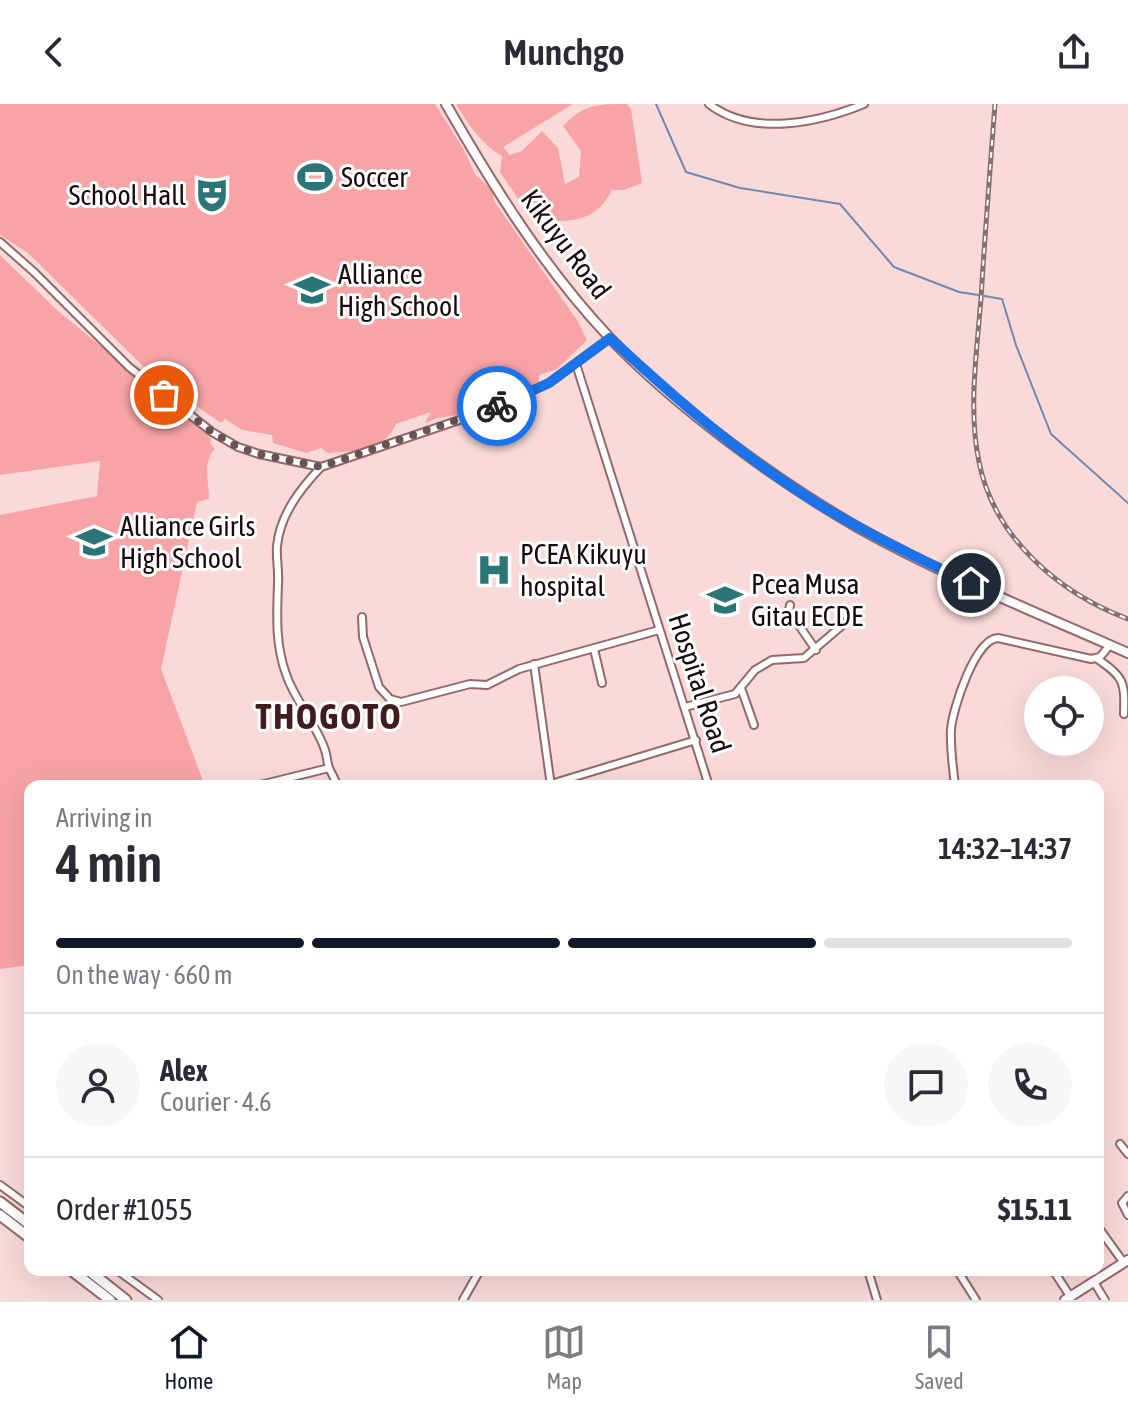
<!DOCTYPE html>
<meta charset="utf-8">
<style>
:root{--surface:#fff;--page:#f7f7f7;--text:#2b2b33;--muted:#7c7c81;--line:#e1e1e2;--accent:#111827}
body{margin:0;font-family:"Asap Condensed",sans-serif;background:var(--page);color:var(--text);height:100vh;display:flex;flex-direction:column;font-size:30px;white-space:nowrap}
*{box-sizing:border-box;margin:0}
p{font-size:26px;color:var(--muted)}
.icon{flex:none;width:44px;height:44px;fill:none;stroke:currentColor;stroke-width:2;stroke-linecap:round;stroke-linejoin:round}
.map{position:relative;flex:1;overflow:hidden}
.drawer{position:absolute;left:24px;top:676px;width:1080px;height:496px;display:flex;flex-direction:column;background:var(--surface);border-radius:16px;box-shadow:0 8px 32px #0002}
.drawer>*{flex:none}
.buttons{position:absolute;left:1024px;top:572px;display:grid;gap:16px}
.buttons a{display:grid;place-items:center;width:80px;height:80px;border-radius:50%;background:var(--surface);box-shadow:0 8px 32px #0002;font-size:40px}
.pin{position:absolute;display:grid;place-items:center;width:68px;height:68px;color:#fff;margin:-34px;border:4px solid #fff;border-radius:50%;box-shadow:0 2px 8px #0007}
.courier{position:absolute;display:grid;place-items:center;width:80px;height:80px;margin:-40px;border:6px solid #1a73e8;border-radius:50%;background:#fff;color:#222;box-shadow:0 2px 10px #0007}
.head em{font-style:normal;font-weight:600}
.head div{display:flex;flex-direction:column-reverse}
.head{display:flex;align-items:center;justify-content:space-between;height:136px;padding:0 32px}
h1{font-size:52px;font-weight:600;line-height:60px}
.bar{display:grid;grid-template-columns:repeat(4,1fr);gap:12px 8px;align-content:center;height:96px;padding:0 32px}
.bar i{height:10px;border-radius:6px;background:var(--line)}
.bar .current{background:var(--accent)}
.bar p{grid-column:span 4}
.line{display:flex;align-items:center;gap:20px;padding:0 32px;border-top:2px solid var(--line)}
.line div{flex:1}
.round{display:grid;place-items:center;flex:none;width:84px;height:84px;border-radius:42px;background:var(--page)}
header{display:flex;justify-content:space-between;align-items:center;height:104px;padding:0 32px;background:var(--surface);font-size:36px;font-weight:600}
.tabs{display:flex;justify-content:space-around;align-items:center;height:112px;border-top:2px solid var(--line);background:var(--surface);font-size:22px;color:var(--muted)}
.tabs a{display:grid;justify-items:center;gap:4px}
.tabs .current{color:var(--accent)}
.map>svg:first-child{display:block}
.green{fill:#f8a4a6}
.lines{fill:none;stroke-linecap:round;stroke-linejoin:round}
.stream{stroke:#7187b0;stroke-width:2}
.minor-casing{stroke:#956869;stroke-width:10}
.secondary-casing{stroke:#956869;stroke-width:12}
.trunk-casing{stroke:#956869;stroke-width:13}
.minor{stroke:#fff;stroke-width:6}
.secondary{stroke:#fff;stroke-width:8}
.trunk{stroke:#fff;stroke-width:9}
.rail-casing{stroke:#877070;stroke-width:5}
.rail{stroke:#fff;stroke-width:2;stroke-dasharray:6;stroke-linecap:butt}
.done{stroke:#685353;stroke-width:8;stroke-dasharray:0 14.4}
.route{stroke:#1a73e8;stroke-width:10}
.labels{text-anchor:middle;stroke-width:6;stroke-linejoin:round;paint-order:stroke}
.poi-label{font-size:28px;fill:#1a0a0b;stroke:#fff;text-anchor:start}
.street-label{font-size:28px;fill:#1a0a0b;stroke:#fff}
.district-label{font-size:36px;font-weight:bold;letter-spacing:2px;fill:#411c1e;stroke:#fff}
</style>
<header><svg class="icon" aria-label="back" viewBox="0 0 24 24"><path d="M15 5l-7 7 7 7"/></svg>Munchgo<svg class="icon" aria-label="share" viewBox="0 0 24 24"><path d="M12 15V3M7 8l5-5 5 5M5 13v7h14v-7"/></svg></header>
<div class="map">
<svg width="1128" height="1196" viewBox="0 0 1128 1196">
<rect width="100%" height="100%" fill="#f9dad9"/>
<path class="green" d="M0 0H435L464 46 475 70 493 87 494 97 577 216 587 236 557 265 539 271V280L500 297 493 296 458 311 437 314 425 319 431 308 396 320C385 347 353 347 328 349L321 344 306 349 273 339 272 331 242 326 225 315 221 319 151 270 28 149 0 131Z
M456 0H573L503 43 510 51 522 47 542 27 558 44 565 80 579 73 581 47 563 22C584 0 597 0 627 0L631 5 642 79 624 86H612C599 112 580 118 552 117L545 98 525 105 500 68 502 52C481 40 468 20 456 0Z
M0 151 57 206 202 326 211 335 210 339 215 345C202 357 209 378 209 395L197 398 161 565 205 682H30V861L0 865V411L97 392 100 357 0 371Z"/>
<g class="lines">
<path class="stream" d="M656 0 686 68 740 84 840 100 894 163 959 188 978 191
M984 192 1002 195 1016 241 1051 330 1128 399"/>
<g class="minor-casing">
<path id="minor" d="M709 0C752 33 818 19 864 0
M0 138 34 168 129 263 212 328 238 343 259 350 321 363 486 307 519 293 549 279 610 234
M576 260 709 682
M321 363C300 385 280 411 277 442 276 454 279 467 278 479 277 510 275 540 286 570 295 597 317 621 325 646 327 652 327 658 329 664
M790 501 789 507 816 546
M362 513 363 533 379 583 390 595 401 598 470 580 487 581 519 565 659 526
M594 545 602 579
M1096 554C1124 573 1125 577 1124 610
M534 560 551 682
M741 584 754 621
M685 603 735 590 755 566 772 556 804 554 852 513
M551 680 696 636
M256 682 329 664 338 682
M955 682C953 663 950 644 951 625 953 604 975 535 998 534L1091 555 1100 553 1110 541
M1120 1040 1128 1050
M0 1081 30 1103
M1128 1092 1122 1099 1128 1111
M1098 1123 1124 1159
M117 1166 158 1196
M868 1166 877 1196
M957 1166 976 1196
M1053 1166 1070 1192
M1094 1178 1105 1196
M463 1196 480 1166"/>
</g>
<g class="secondary-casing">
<path id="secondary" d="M446 0C493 82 544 164 609 233 676 303 775 376 859 424 945 472 1038 509 1128 549
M1065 1196 1128 1156"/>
</g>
<g class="trunk-casing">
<path id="trunk" d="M0 1098 30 1121
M0 1111 30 1134
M71 1166 110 1196
M88 1166 126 1196"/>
</g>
<use href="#minor" class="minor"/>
<use href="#secondary" class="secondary"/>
<use href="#trunk" class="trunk"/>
<g class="rail-casing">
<path id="rail" d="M995 0C990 65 985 130 981 194 977 248 968 305 979 358 994 434 1059 489 1128 515"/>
</g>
<use href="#rail" class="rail"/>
</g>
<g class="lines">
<path class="done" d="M164 291 212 328 238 343 259 350 321 363 497 302"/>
<path class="route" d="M497 302 549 279 610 234C677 296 747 357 825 404 872 432 921 456 971 479"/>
</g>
<defs>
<g id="stadium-bare" transform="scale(2.76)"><path d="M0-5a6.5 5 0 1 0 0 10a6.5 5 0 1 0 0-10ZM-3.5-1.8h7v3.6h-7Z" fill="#2b7577" stroke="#fff" stroke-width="2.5" paint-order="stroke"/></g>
<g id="theatre-bare" transform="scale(2.76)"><path d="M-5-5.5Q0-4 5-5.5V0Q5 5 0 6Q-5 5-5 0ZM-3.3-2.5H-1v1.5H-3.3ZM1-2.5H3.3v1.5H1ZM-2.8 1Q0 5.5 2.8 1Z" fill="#2b7577" stroke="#fff" stroke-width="2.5" paint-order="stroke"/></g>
<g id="school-bare" transform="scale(2.76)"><path d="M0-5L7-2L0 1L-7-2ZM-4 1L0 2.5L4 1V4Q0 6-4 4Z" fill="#2b7577" stroke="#fff" stroke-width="2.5" paint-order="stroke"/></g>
<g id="hospital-bare" transform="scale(2.76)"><path d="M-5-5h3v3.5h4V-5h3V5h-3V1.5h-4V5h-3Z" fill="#2b7577" stroke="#fff" stroke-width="2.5" paint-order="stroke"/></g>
</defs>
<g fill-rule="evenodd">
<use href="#stadium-bare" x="315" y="73"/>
<use href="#theatre-bare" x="212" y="91"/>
<use href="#school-bare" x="312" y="186"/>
<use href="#school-bare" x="94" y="438"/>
<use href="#hospital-bare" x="494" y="466"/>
<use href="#school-bare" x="725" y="496"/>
</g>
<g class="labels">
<g class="poi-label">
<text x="341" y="83">Soccer</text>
<text x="186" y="101" text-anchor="end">School Hall</text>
<text x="338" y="180">Alliance<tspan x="338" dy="32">High School</tspan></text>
<text x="120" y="432">Alliance Girls<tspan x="120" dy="32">High School</tspan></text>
<text x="520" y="460">PCEA Kikuyu<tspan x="520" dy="32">hospital</tspan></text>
<text x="751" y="490">Pcea Musa<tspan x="751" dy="32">Gitau ECDE</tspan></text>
</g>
<g class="street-label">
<text transform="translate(566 140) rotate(53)" y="10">Kikuyu Road</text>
<text transform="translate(700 579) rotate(72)" y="10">Hospital Road</text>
</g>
<g class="district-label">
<text x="329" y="625">THOGOTO</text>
</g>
</g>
</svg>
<div class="buttons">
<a><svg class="icon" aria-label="locate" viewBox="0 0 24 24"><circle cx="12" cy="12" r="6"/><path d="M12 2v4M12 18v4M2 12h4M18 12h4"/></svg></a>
</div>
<div class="pin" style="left:164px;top:291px;background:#ea580c"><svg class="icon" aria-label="bag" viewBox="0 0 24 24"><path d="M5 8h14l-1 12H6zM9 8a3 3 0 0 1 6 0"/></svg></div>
<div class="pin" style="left:971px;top:479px;background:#1f2937"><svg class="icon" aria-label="home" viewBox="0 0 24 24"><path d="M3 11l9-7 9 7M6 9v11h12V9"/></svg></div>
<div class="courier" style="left:497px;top:302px"><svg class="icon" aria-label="bike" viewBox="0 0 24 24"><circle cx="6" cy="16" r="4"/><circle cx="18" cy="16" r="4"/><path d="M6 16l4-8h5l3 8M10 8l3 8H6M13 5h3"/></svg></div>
<section class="drawer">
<div class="head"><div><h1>4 min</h1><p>Arriving in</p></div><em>14:32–14:37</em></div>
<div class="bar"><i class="current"></i><i class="current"></i><i class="current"></i><i></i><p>On the way · 660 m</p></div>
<div class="line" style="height:144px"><a class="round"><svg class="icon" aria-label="person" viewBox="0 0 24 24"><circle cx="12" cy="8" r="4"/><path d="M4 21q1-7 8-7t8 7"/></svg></a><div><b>Alex</b><p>Courier · 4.6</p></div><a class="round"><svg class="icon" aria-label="chat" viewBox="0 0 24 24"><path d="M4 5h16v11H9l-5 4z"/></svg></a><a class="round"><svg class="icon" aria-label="phone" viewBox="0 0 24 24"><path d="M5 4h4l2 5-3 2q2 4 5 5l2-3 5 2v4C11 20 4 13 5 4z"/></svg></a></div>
<div class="line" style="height:104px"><div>Order #1055</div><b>$15.11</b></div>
</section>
</div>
<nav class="tabs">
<a class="current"><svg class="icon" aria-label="home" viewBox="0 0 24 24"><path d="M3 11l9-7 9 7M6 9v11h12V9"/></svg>Home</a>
<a><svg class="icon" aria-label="map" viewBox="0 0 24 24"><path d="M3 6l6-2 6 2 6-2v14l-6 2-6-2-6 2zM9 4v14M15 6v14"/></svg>Map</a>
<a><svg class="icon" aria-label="saved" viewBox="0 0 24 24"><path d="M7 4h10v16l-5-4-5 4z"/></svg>Saved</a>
</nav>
